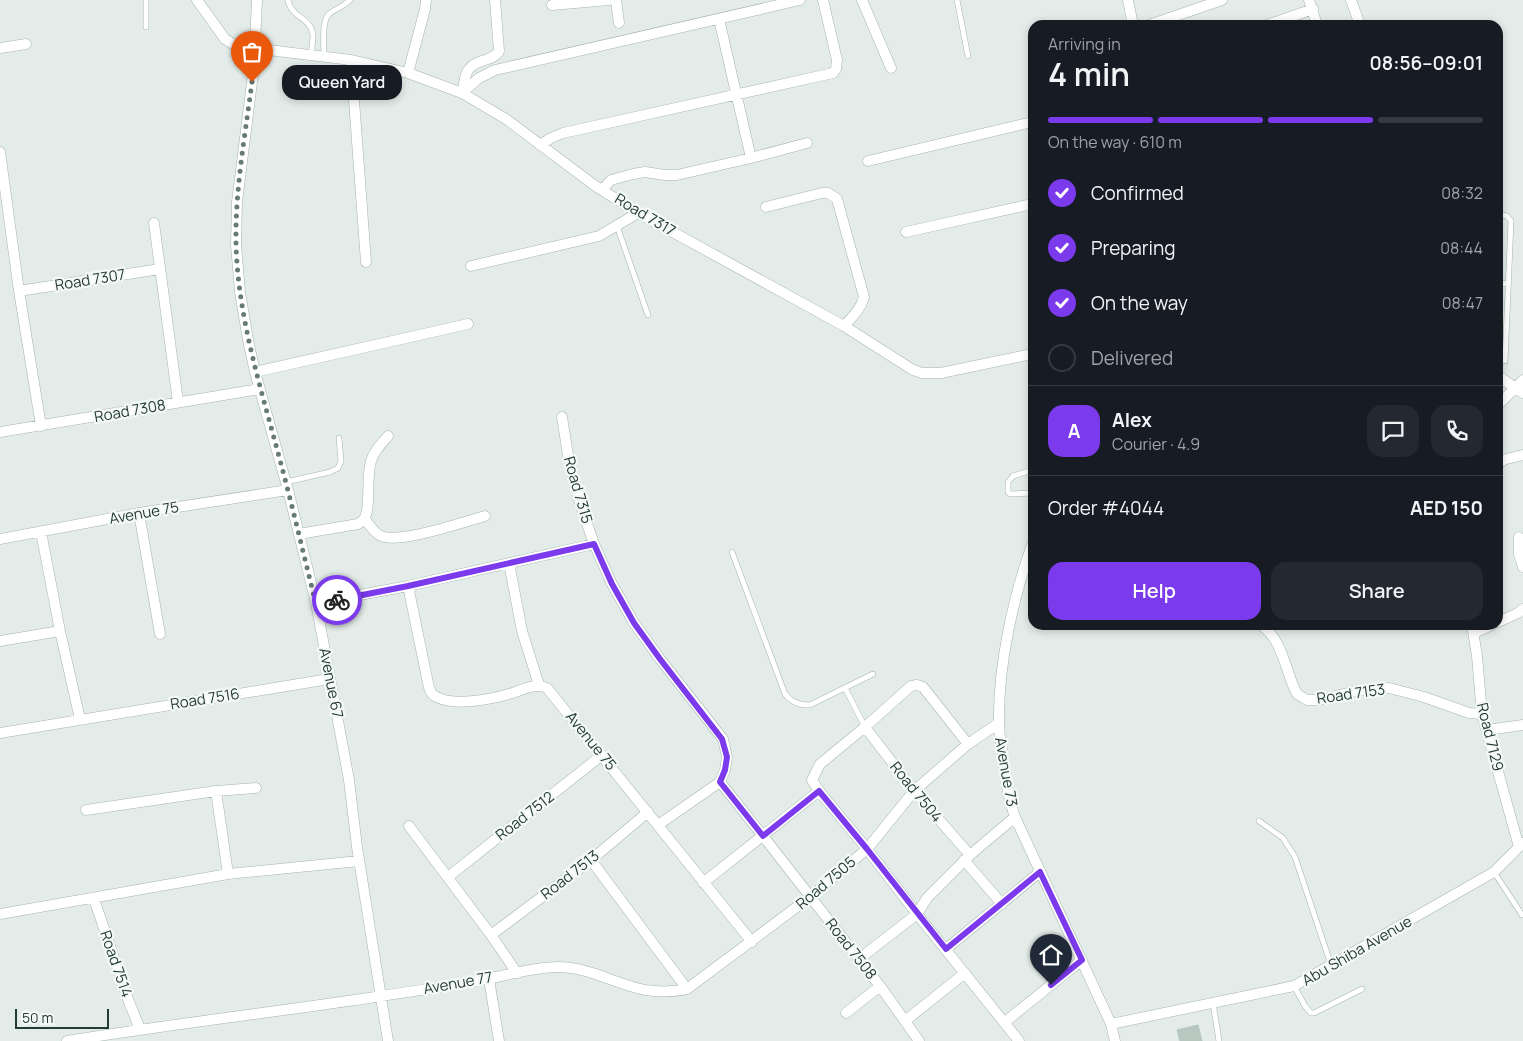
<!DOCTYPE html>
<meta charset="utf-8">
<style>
:root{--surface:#171b24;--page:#242831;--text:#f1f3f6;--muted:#9ea1a6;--line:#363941;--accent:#7c3aed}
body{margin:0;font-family:Manrope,sans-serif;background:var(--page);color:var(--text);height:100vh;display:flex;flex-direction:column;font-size:19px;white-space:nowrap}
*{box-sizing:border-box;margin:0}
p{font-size:16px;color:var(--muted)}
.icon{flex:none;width:28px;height:28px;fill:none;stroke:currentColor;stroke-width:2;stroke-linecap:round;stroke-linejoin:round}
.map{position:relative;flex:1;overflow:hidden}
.sheet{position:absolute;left:1028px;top:20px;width:475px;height:610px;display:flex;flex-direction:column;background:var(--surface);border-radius:15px;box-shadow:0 2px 8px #0003}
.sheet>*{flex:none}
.scale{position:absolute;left:15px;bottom:12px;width:94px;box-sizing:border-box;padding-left:5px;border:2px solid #243c36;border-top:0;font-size:14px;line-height:18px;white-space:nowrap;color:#243c36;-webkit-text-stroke:4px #f4f9f6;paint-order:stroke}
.pin{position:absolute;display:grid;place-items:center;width:42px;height:42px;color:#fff;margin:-51px -21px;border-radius:50% 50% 50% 0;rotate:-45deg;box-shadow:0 0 5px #0007}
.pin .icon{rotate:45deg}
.courier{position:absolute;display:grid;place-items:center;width:50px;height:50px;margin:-25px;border:4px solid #7c3aed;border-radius:50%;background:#fff;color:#222;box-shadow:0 1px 6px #0007}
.bubble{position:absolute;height:35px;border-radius:15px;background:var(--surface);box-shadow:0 2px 8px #0003;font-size:16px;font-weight:600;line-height:35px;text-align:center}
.overview em{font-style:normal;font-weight:600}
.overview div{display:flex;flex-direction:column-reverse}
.overview{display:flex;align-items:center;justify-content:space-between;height:85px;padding:0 20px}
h1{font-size:32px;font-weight:600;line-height:38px}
.bar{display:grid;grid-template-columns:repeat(4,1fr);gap:8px 5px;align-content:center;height:60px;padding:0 20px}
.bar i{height:6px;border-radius:4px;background:var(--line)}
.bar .current{background:var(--accent)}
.bar p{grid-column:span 4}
.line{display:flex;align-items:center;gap:12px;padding:0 20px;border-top:1px solid var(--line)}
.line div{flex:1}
.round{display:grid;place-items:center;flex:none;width:52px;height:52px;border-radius:15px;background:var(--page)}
ol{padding:0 20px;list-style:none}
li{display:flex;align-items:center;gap:15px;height:55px}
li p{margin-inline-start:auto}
li .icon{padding:5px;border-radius:50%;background:var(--accent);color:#fff;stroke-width:4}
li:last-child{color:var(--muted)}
li i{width:28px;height:28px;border:2px solid var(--line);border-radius:50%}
.primary-button{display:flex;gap:10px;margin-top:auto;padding:10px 20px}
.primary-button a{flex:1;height:58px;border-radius:15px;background:var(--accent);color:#fff;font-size:20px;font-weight:600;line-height:58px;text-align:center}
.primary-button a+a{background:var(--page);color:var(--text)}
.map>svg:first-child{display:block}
.building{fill:#b9c7c1;stroke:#b6c5bf}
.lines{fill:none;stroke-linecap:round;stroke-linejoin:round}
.lane-casing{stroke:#a6b4af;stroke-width:6}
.street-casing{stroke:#a6b4af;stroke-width:11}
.lane{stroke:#fff;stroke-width:5}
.street{stroke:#fff;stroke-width:10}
.done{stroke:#677a74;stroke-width:5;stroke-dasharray:0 9}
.route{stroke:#7c3aed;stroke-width:6}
.labels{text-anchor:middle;stroke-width:4.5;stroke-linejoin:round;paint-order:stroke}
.street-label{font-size:15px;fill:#243c36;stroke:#f4f9f6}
</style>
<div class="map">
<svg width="1523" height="1041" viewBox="0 0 1523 1041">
<rect width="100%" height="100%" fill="#e3ece8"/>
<path class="building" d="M1198 1025 1202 1041H1180L1177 1030Z"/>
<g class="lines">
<g class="lane-casing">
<path id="lane" d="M146 0V27
M288 0C291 18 311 17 313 35 313 41 312 48 311 55
M957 0 968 56
M324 56C324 45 321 20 330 13 337 8 343 7 350 0
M1498 214 1507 216 1511 221 1505 361
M617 226 648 315
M1498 283 1508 284
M1032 470 1013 476 1008 482V492L1010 494 1032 493
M286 482 330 472 338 468 341 461 339 438
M732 552 785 694C793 703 799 705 810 705L873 674
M845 688 865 727
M1259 821 1283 838 1295 857 1331 965
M1494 872 1522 915
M1294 986 1305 1006 1311 1013H1314L1362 989
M1213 1003 1219 1041"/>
</g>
<g class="street-casing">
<path id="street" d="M197 0 225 39 236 46 351 60 408 73 462 93 506 119 594 185 638 213 844 326 913 370 922 373H941L1032 354
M257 0 254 66 237 202 236 245 240 292 248 340 255 372 288 490 316 603 349 780 357 847 388 1041
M616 0 619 23
M862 0 891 68
M1128 0 1133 25
M1309 0 1317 25
M1351 0 1360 25
M552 5 609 0
M719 19 751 158
M1149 25 1222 0
M1267 25 1313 9
M0 48 26 44
M351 60 366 262
M408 73 425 9 426 0
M462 93 479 78 495 70 800 0
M462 93C464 86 464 75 469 69 476 59 493 62 499 51L495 0
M540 145 551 138 563 133 833 73 836 69 837 60 823 0
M0 152 19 291 41 426
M868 161 1032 122
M602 190 611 180 633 174 645 172 665 175H677L751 158 807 143
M766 207 822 193H828L837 199 864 297C861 309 852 317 844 326
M154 223 178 402
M906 232 1032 204
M471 266 599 236 638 213
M19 291 160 269
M255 372 468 324
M1498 376 1523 393
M1498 405 1523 380
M562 417 568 455 579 500 594 544 612 584 634 623 660 659 723 739 727 757 725 770 720 782 658 825
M0 432 260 389
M1498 463 1506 459 1523 455
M139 513 160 634
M365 519C369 525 374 533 381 536 400 544 463 522 485 516
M41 532 60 631 80 719
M299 534 358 524C360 523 362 521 364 519 371 510 366 476 371 461 374 451 381 444 388 436
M1519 537V554L1523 567
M0 539 139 513 288 490
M1032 545C1013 597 998 667 999 722 999 731 1000 740 1002 749 1004 772 1007 795 1015 817L1111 1024 1115 1041
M509 563 522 631 539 685
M408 586 428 683C429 690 432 696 439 698 457 706 491 699 509 694 521 691 535 682 547 688L752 942
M316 603 408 586 594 544
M1498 622 1518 613 1523 609
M1261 625C1284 641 1285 672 1297 694L1307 700H1319L1356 691 1389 688 1424 697 1469 713 1482 714
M1472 625 1477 656 1482 714 1519 847
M1474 633 1492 625
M0 641 60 631
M865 727 914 791 970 855
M1487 730 1523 725
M0 733 329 679
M720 782 763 836 880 986 919 1041
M216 791 228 874
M819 791 867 849 917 914 1019 1041
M86 810 216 791 256 788
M409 826 491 935 517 973
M591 860 687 989
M964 860 1002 904
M448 877 602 755
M703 883 819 791 812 780 820 764 865 727 911 686 917 685 923 687 968 744
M94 899 129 1002 140 1029
M0 914 228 874 359 861
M491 935 591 860 648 812
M946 949 1040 872
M859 959 917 914 927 898 970 855 1015 817
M489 979 499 1041
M846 1013 880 986
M905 1021 965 973
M1005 1022 1082 960
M1111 1024 1294 986 1494 872 1523 843
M67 1041C171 1024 277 1012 382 996 418 990 455 986 491 978 513 974 535 967 558 967 589 967 615 984 645 990 659 992 673 992 687 989L810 897 867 849 914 791 968 744 999 723"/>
</g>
<use href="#lane" class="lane"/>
<use href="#street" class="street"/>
</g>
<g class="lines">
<path class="done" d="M252 82C245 136 235 190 236 244 238 315 259 382 277 449 291 500 303 552 316 604L337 600"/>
<path class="route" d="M337 600 408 586 594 544 612 584 634 623 660 659 722 739 727 757 725 770 720 782 763 836 819 791 867 849 946 949 1040 872 1082 960 1051 985"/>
</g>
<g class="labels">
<g class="street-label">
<text transform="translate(645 215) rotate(31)" y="5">Road 7317</text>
<text transform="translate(90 280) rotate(-9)" y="5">Road 7307</text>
<text transform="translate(130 411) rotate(-10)" y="5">Road 7308</text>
<text transform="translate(578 490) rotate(74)" y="5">Road 7315</text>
<text transform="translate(144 513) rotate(-10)" y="5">Avenue 75</text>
<text transform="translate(331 683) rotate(79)" y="5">Avenue 67</text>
<text transform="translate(1351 694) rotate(-8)" y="5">Road 7153</text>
<text transform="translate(205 699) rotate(-9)" y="5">Road 7516</text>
<text transform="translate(1490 737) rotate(76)" y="5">Road 7129</text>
<text transform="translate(591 741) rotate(51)" y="5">Avenue 75</text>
<text transform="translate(1006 772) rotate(80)" y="5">Avenue 73</text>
<text transform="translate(916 792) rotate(51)" y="5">Road 7504</text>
<text transform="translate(525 816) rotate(-38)" y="5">Road 7512</text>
<text transform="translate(570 875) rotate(-38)" y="5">Road 7513</text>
<text transform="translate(826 883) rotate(-40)" y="5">Road 7505</text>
<text transform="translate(851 949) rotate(52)" y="5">Road 7508</text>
<text transform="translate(1357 951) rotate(-30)" y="5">Abu Shiba Avenue</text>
<text transform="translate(116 964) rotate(71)" y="5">Road 7514</text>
<text transform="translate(458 983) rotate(-10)" y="5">Avenue 77</text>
</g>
</g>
</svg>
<div class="scale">50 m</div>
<div class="pin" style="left:252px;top:82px;background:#ea580c"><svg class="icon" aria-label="bag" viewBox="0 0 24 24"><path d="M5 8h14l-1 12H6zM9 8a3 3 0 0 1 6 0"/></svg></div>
<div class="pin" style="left:1051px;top:985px;background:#1f2937"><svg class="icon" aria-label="home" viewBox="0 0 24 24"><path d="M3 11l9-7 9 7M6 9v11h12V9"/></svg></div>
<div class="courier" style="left:337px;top:600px"><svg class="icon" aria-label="bike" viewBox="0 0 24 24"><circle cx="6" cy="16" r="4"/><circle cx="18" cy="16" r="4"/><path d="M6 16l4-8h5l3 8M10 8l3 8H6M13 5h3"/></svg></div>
<div class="bubble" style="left:282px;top:65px;width:120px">Queen Yard</div>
<section class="sheet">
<div class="overview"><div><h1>4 min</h1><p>Arriving in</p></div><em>08:56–09:01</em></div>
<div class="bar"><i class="current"></i><i class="current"></i><i class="current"></i><i></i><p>On the way · 610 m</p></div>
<ol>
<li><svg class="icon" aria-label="check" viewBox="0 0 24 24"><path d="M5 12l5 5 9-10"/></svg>Confirmed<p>08:32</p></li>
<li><svg class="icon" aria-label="check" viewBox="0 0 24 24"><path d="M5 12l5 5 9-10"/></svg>Preparing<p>08:44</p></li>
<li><svg class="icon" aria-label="check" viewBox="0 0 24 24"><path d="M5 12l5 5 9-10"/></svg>On the way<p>08:47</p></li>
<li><i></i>Delivered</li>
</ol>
<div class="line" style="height:90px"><b class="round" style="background:var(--accent);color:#fff">A</b><div><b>Alex</b><p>Courier · 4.9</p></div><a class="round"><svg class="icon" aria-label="chat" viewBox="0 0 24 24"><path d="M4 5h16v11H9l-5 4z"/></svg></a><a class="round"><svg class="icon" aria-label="phone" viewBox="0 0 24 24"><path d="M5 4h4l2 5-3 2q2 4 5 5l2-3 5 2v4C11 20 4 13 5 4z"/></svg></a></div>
<div class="line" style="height:65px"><div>Order #4044</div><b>AED 150</b></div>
<div class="primary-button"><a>Help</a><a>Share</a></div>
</section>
</div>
